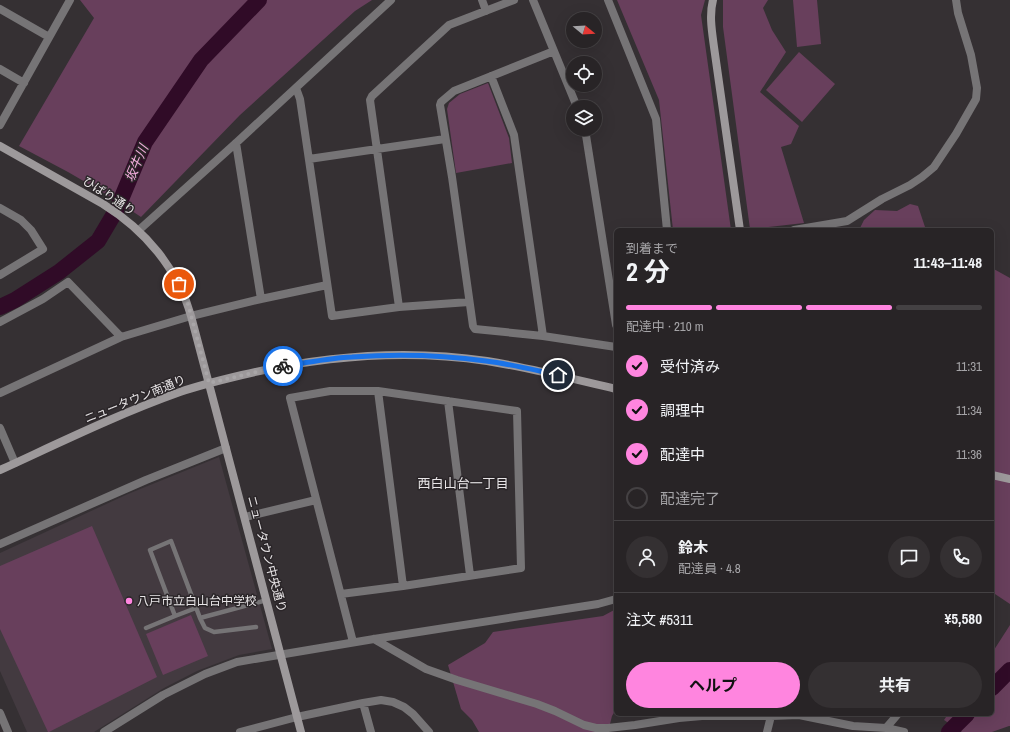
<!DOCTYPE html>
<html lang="ja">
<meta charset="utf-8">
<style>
:root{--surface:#282426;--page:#343032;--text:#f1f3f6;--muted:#a5a4a7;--line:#444143;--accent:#ff85df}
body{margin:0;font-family:"Archivo Narrow","Noto Sans JP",sans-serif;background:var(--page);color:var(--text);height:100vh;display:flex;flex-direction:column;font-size:15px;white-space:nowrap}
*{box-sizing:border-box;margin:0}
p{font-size:13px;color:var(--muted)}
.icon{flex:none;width:22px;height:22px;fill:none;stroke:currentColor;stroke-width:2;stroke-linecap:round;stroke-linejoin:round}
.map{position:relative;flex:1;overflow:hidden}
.side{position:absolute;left:614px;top:228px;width:380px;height:488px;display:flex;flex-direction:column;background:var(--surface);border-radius:6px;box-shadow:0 4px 16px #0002,0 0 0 1px var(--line)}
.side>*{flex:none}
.needle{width:26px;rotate:108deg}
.controls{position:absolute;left:566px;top:12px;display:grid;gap:8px}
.controls a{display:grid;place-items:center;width:36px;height:36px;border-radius:50%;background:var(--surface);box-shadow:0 4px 16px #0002,0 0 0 1px var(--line);font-size:20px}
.pin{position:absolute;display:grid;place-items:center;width:34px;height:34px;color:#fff;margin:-17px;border:2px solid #fff;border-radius:50%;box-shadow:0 1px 4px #0007}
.courier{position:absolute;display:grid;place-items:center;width:40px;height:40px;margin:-20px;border:3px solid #1a73e8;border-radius:50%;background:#fff;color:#222;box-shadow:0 1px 5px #0007}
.head em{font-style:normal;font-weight:700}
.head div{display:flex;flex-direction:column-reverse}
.head{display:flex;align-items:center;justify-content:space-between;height:68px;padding:0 12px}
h1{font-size:26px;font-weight:700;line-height:30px}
.bar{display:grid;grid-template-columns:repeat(4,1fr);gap:6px 4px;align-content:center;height:48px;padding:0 12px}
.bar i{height:5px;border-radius:3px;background:var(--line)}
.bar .current{background:var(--accent)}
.bar p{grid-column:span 4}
.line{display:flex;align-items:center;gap:10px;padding:0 12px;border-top:1px solid var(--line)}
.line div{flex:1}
.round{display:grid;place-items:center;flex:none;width:42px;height:42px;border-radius:21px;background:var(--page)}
ol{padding:0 12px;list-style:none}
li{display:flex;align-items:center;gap:12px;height:44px}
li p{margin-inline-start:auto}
li .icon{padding:4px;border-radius:50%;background:var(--accent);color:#111;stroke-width:4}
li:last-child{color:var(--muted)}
li i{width:22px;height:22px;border:2px solid var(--line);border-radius:50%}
.action{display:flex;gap:8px;margin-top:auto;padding:8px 12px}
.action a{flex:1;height:46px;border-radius:24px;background:var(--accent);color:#111;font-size:16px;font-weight:700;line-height:46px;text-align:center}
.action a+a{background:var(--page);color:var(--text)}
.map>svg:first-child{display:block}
.built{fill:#433a40}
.green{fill:#683f5c}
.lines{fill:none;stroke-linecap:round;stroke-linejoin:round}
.river{stroke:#300b27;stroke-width:16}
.lane{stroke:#767476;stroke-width:4.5}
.street{stroke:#767476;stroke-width:8}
.secondary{stroke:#9d999b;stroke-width:8}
.done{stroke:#a9a6a8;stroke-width:4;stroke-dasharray:0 7.2}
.route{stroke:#1a73e8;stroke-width:5}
.poi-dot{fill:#ff85df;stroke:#2b2629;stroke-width:1.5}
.labels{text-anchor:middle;stroke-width:3;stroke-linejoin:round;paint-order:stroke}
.street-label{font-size:12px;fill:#e8e5e7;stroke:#2b2629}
.poi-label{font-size:12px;fill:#e8e5e7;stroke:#2b2629;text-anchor:start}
.water-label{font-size:13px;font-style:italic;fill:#f2acdc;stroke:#2b2629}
.neighbourhood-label{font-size:13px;fill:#e8e5e7;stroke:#2b2629}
</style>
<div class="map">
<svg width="1010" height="732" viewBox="0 0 1010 732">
<rect width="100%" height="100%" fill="#353033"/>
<path class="built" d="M219 457 272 649 239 655 197 671 164 688 94 732H27L0 671V553L128 494Z"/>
<path class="green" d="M80 0H372L355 11 240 115 141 217 111 197 68 172 19 146 94 18Z
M617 0H705L701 15 731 230H673L659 100Z
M723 0H768L763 8 772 30 786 52 760 92 799 126 791 144 781 147 804 223 750 229 723 27Z
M793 0H817L821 44 797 47Z
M799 52 835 84 802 122 766 90Z
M488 83 509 138 512 163 456 173 447 109 449 103 460 94Z
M910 204 918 206 926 230H859L864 220 875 210 897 211Z
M992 268 1010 278V604L992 592Z
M92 526 157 677 49 732H48L0 629V566Z
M616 609V709L612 716 608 732H479L472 720 461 709 448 665 485 643 493 632 603 616Z
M191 615 208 656 163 675 146 634Z
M1010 625V726H1009L992 732H962L944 720 948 714H992V653Z"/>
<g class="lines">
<path class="river" d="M0 307 15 300 59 272 98 241 117 209 145 142 201 60 259 0
M992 688 1010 670
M949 732 967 714"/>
<path class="lane" d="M196 608 175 616 150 550 171 541 200 618 267 600
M200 618 205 628 214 632 256 627
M146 628 175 616"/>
<path class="street" d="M482 0 486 11
M533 0 577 107
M608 0 656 119 667 230
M0 9 49 37
M554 51 454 91 441 102 440 105 452 177 473 326 475 329 543 336 616 347
M0 69 24 83
M491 76 514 135 543 336
M296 88 300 99 332 316 399 307 469 302
M0 125 70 0
M585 129 616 325
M236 143 261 299
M309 159 445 139
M0 208 21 220 31 230 43 249 0 275
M139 230 236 143 391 0
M794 230 847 221 882 199 910 185 922 177 934 167 956 134 976 99 977 88 971 55 958 13 956 0
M399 307 370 100 372 96 449 25 514 0
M0 322 43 299 68 282 121 337
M378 391 403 586
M0 393 121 337 191 316 261 299 327 285
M448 401 470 575
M0 428 15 463
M245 517 316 500
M0 544 146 480 226 448
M341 594 403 586 521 568 517 411 378 391H330L290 398 353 642
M374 639 426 669 457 680 537 704 555 711 584 725 596 728H608L635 725 679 718 702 716H771L799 715 853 726 886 728 904 732
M363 703 371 732
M0 713 8 732
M886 728 898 714
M104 732 163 695 205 674 237 662 374 639 598 604 616 599
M240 732 297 717 363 703 381 700 393 702 404 707 413 714 429 732
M767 732 771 716"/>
<path class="secondary" d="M713 0C709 15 712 32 714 47L740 230
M0 146 103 204C145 230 178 269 191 316L301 732
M0 470C59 443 118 414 180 392 200 385 221 380 242 375 322 356 406 349 487 361 531 368 573 379 616 389
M992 475 1010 479"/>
</g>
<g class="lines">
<path class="done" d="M179 284 188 304 209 383 283 366"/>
<path class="route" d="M283 366C306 363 329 358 352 357 397 354 442 355 486 361 510 364 534 370 558 375"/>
</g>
<circle class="poi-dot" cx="129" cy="601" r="4"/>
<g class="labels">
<g class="street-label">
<text transform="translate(109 196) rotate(33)" y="4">ひばり通り</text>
<text transform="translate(135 399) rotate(-22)" y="4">ニュータウン南通り</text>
<text transform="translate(267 554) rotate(75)" y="4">ニュータウン中央通り</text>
</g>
<g class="poi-label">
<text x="137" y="605">八戸市立白山台中学校</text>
</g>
<g class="water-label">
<text transform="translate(136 163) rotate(-67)" y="5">坂牛川</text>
</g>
<g class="neighbourhood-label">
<text x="463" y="488">西白山台一丁目</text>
</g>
</g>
</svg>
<div class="controls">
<a><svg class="needle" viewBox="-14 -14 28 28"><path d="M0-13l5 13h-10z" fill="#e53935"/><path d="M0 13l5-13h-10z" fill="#a5a4a7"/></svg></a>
<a><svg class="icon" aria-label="locate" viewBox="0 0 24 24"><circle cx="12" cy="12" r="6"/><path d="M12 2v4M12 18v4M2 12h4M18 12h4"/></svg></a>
<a><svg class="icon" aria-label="layers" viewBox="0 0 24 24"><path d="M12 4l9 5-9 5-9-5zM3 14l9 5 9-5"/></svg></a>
</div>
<div class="pin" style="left:179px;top:284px;background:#ea580c"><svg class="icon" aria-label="bag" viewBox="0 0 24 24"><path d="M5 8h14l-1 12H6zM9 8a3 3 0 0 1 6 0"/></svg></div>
<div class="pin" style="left:558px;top:375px;background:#1f2937"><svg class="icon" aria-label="home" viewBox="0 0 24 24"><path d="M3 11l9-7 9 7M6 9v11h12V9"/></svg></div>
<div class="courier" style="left:283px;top:366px"><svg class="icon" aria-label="bike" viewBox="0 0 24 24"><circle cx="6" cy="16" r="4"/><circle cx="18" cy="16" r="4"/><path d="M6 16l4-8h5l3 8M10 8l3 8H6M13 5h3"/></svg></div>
<section class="side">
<div class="head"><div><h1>2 分</h1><p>到着まで</p></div><em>11:43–11:48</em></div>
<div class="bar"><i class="current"></i><i class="current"></i><i class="current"></i><i></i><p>配達中 · 210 m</p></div>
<ol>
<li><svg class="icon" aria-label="check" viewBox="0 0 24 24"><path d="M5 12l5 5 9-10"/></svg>受付済み<p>11:31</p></li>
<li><svg class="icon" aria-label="check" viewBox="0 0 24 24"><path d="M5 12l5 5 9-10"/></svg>調理中<p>11:34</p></li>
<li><svg class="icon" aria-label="check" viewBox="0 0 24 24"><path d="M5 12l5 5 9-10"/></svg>配達中<p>11:36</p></li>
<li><i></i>配達完了</li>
</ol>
<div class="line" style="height:72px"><a class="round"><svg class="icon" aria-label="person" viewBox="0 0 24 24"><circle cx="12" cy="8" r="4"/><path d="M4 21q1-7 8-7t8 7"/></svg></a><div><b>鈴木</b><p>配達員 · 4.8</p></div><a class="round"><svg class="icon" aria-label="chat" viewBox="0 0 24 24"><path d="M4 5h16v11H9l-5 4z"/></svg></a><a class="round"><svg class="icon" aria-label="phone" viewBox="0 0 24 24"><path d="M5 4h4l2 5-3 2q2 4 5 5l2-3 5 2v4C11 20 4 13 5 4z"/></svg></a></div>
<div class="line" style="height:52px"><div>注文 #5311</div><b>¥5,580</b></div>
<div class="action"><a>ヘルプ</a><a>共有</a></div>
</section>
</div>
